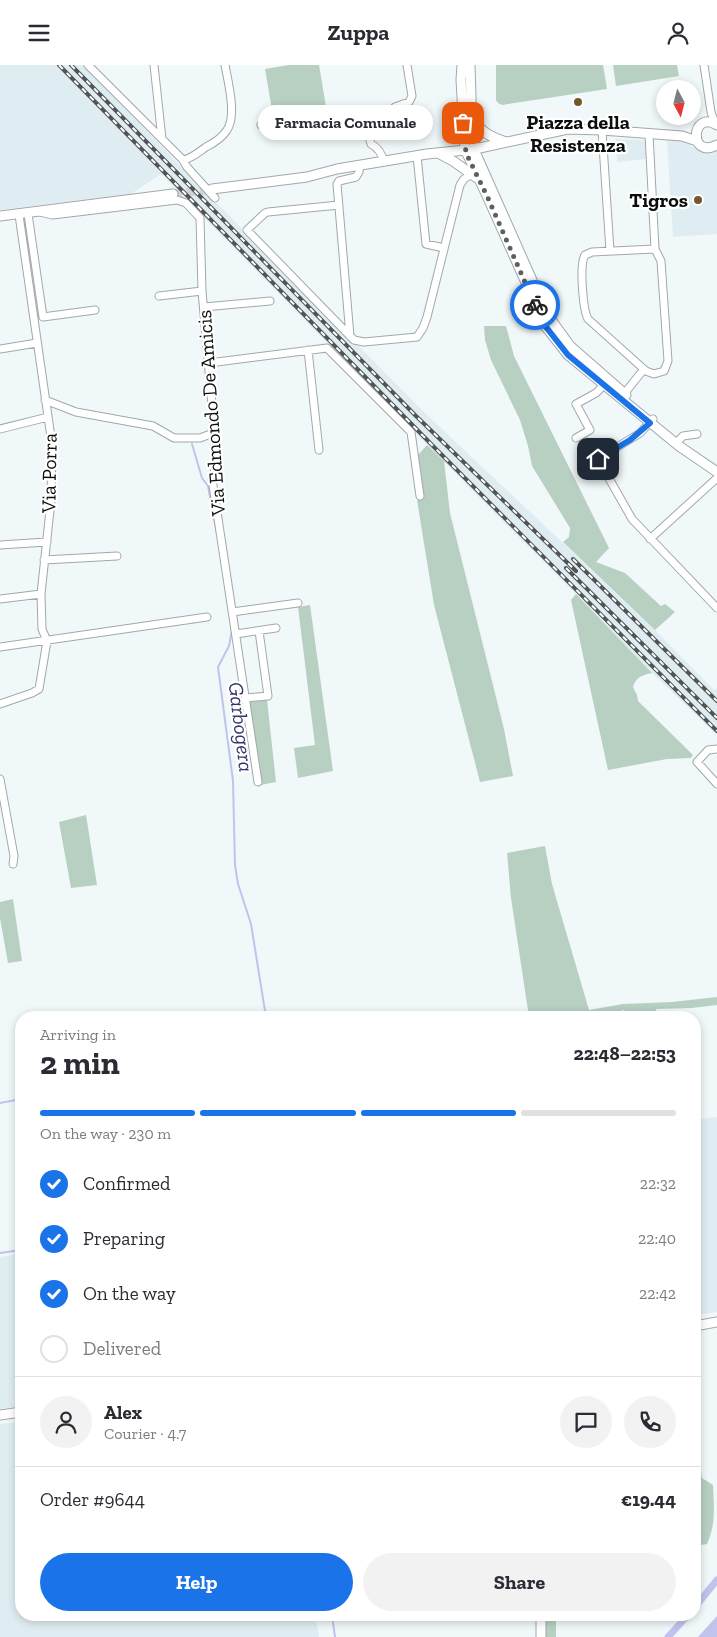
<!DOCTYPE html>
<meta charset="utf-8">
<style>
:root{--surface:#fff;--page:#f2f2f3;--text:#2b2b33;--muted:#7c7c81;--line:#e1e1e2;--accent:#1a73e8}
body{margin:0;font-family:"Zilla Slab",serif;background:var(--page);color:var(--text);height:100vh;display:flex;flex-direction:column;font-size:19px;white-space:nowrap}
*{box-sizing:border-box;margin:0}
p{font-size:16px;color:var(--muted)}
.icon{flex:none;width:28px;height:28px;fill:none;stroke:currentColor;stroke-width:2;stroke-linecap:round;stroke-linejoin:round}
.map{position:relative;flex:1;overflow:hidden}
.panel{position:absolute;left:15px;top:946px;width:686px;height:610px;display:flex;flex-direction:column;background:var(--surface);border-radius:20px;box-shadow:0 2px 8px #0003}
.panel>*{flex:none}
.needle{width:32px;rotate:173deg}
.tools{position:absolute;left:656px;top:15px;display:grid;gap:10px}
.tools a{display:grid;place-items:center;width:45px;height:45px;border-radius:50%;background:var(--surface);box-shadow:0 2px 8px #0003;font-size:25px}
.pin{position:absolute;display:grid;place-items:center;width:42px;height:42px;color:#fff;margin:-21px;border-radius:10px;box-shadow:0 2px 8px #0006}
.courier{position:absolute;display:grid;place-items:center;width:50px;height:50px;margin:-25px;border:4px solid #1a73e8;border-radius:50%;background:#fff;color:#222;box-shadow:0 1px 6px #0007}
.bubble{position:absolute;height:35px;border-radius:18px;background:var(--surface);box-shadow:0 2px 8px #0003;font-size:16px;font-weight:700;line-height:35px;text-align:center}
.headline em{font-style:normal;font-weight:700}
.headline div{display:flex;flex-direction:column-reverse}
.headline{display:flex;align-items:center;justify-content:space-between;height:85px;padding:0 25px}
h1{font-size:32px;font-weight:700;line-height:38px}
.bar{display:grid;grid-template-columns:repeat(4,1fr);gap:8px 5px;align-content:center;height:60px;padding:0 25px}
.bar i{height:6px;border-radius:4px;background:var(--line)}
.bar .selected{background:var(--accent)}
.bar p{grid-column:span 4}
.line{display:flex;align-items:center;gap:12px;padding:0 25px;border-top:1px solid var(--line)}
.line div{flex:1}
.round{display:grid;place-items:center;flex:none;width:52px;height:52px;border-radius:26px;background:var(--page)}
ol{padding:0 25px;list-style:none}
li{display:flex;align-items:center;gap:15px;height:55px}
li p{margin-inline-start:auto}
li .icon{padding:5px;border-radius:50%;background:var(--accent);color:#fff;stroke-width:4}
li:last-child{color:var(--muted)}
li i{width:28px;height:28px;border:2px solid var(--line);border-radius:50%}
.cta{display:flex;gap:10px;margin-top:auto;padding:10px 25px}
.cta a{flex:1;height:58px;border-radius:30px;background:var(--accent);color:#fff;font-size:20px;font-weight:700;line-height:58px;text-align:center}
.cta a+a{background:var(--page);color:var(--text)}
header{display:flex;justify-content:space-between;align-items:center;height:65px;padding:0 25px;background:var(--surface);font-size:22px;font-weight:700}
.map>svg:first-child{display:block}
.built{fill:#dfedf2}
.green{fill:#b7d0c1}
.water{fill:#c0c4ec}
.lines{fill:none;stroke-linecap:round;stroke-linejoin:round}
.stream{stroke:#c0c4ec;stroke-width:2}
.canal{stroke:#c0c4ec;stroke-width:7}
.secondary-tunnel{stroke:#cfd5d7;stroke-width:9;stroke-dasharray:9 4.5;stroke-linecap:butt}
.street-casing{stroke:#a2a8aa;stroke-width:9}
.secondary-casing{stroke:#a2a8aa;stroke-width:11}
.street{stroke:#fff;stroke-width:7}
.secondary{stroke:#fff;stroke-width:9}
.rail-casing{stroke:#505454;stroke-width:4}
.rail{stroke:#fff;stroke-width:2;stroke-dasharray:5.5;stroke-linecap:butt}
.done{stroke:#5c6061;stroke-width:5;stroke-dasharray:0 9}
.route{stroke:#1a73e8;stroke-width:6}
.poi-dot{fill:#78562d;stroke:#fff;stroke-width:2}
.labels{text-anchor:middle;stroke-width:4.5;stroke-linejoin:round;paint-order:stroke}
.poi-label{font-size:20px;font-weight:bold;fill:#0c0e0e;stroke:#fff}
.street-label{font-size:20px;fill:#0c0e0e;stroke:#fff}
.water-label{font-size:21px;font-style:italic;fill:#343668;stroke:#fff}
</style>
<header><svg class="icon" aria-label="menu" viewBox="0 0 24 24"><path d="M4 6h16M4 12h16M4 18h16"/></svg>Zuppa<svg class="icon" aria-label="person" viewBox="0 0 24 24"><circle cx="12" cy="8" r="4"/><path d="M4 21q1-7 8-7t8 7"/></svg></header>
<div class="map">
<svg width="717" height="1572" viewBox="0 0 717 1572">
<rect width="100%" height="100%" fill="#f1f8fa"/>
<path class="built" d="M0 0H83L198 119 423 346 655 565 714 625 717 623V670L652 608 576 529 472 425 161 109 131 129 0 145Z
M616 74 646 75 647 94 617 97Z
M667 75 686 77 692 82H717V169L673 172Z
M717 1052V1247L695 1250V1055Z
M21 1189V1341L0 1344V1192Z
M21 1357V1550H315L319 1572H0V1359Z"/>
<path class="green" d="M289 0H319L326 42 272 45 265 4Z
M496 0H603L607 24 502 40 498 38 496 35Z
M613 0H677L679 11 616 21Z
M484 261H506L514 291 609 483 596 497 625 508 661 541 665 539 675 547 655 565 563 477 569 472 570 463 532 401 528 381 520 355 491 295 485 275Z
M427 380 444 396 450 448 504 664 513 711 480 717 434 540 417 435 423 434 417 391Z
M576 529 652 608C642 610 636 612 633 622L637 630 638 636 693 690 691 693 667 694 608 705 571 535Z
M310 540 333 706 298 713 294 683 315 680 298 542Z
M267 635 276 717 261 720 250 637Z
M86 750 97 820 71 823 59 757Z
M545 781 552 819 589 945 623 939 672 937 717 932V940L692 943 656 944 657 952H626L624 945 596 952H529L511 833 507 788Z
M13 834 22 896 8 898 0 853V837Z
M695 1355 702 1413 713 1420C714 1441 716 1460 707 1479L695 1481Z
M545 1550H556V1572H545Z"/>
<path class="water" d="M717 1551V1572H698Z"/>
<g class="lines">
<path class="stream" d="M192 379 202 413 208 421 217 469
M232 565 229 581 218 602 233 716 235 800 238 819 251 859 266 952
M0 1038 21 1034
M0 1188 21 1185
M332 1550 335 1572"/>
<path class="canal" d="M695 1542 717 1515
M668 1572 688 1550"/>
<path class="secondary-tunnel" d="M173 129 212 124"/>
<g class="street-casing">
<path id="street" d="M88 0 162 74
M154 0 162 74 183 95 187 102 215 133
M704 0 711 47 715 58
M261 60C283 51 340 30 351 63L360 62 367 65 385 54 395 42 409 37 412 31 407 0
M367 65 371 79C379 83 382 89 384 97
M602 65 610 186
M649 69 655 184
M417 91 426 179 444 183
M183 95C191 94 199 87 206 82 214 78 222 73 227 65 237 50 228 17 225 0
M339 140 268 147 265 148 247 165 354 275 364 277 417 272 423 263 427 252 460 120 464 114 475 107
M40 147 52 150 61 149 177 135 186 138 200 153 202 226 217 398 212 414 258 717
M28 149 43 252 95 245
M655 184 661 196 668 296 664 306 654 309 646 306 588 254C583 245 579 199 585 190L592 187Z
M159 231 202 226
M204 242 270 236
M350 271 337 119 339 116 356 112 359 107V101
M0 284 37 278
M308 285 319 385
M209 298 327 283 411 367 420 431
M624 329 644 304
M45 335 76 347 153 361 174 373H200L216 367
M653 354 640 368 598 394 632 454 717 543
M0 364 48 352
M576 373 590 365 576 339 596 328 607 317
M679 375 683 371 697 369
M650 474 717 413
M0 480 47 477
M44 495 117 491
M0 534 41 529
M232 547 298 538
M236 569 276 563
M0 582 207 552
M246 633 268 631 259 566
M0 639 32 628 39 624 47 576 42 564 41 529 51 436 52 379 19 150
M717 684 708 685 697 697 717 719
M0 714 14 791 13 799"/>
</g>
<g class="secondary-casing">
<path id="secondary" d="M462 0 461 15 465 84 488 133 546 262 568 290 679 381 717 407
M470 0 472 64 476 89 543 240 552 256 570 281 626 330
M473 53C480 67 491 72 506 77
M717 60C691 44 688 95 717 80
M438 88 453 96 477 113
M212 124 307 112 337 104 427 89 475 84 568 64 602 65 682 71 697 76
M0 151 173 129
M695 1261 717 1257
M0 1350 21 1347
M541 1572V1550"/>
</g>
<use href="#street" class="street"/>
<use href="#secondary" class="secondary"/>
<g class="rail-casing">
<path id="rail" d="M59 0 434 382 717 666
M71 0 416 351 576 506
M573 494 717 636
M566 503 717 653"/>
</g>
<use href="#rail" class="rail"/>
</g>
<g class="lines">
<path class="done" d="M463 58 466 88 488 133 535 240"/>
<path class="route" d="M535 240 546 262 568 290 650 358 630 375 598 394"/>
</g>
<g class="poi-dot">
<circle cx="578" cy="37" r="5"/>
<circle cx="698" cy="135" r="5"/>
</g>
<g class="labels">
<g class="poi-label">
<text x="578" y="64">Piazza della<tspan x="578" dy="23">Resistenza</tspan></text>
<text x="688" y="142" text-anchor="end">Tigros</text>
</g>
<g class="street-label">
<text transform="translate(211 348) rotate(-94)" y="7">Via Edmondo De Amicis</text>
<text transform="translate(49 408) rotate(-89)" y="7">Via Porra</text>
</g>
<g class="water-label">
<text transform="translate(241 662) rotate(83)" y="7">Garbogera</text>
</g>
</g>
</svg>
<div class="tools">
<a><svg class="needle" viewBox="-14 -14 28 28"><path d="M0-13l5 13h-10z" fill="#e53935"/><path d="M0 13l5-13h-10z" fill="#7c7c81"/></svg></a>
</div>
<div class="pin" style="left:463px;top:58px;background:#ea580c"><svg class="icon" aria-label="bag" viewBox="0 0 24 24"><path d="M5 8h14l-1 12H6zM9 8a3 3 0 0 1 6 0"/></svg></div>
<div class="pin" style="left:598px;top:394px;background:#1f2937"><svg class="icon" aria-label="home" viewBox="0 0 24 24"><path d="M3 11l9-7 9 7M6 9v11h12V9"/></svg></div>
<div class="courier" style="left:535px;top:240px"><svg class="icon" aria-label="bike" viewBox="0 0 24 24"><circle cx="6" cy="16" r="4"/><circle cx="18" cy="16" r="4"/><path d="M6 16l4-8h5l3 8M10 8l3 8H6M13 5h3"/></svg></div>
<div class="bubble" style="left:258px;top:40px;width:175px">Farmacia Comunale</div>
<section class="panel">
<div class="headline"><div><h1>2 min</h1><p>Arriving in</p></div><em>22:48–22:53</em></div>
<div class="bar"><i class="selected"></i><i class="selected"></i><i class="selected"></i><i></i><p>On the way · 230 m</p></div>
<ol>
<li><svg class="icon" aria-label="check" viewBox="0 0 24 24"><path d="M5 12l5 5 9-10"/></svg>Confirmed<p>22:32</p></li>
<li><svg class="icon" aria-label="check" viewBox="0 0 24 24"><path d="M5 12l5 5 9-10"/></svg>Preparing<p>22:40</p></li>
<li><svg class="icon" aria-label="check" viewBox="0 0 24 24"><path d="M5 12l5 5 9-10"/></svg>On the way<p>22:42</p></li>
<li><i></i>Delivered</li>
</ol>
<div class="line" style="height:90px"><a class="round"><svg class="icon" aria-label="person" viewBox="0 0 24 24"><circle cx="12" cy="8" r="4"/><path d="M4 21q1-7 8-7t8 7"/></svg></a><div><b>Alex</b><p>Courier · 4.7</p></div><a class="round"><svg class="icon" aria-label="chat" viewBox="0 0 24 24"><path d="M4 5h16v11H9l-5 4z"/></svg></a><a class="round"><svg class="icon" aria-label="phone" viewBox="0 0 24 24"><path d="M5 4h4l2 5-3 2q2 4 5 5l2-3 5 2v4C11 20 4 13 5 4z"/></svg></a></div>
<div class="line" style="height:65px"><div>Order #9644</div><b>€19.44</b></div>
<div class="cta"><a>Help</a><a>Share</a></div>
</section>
</div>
